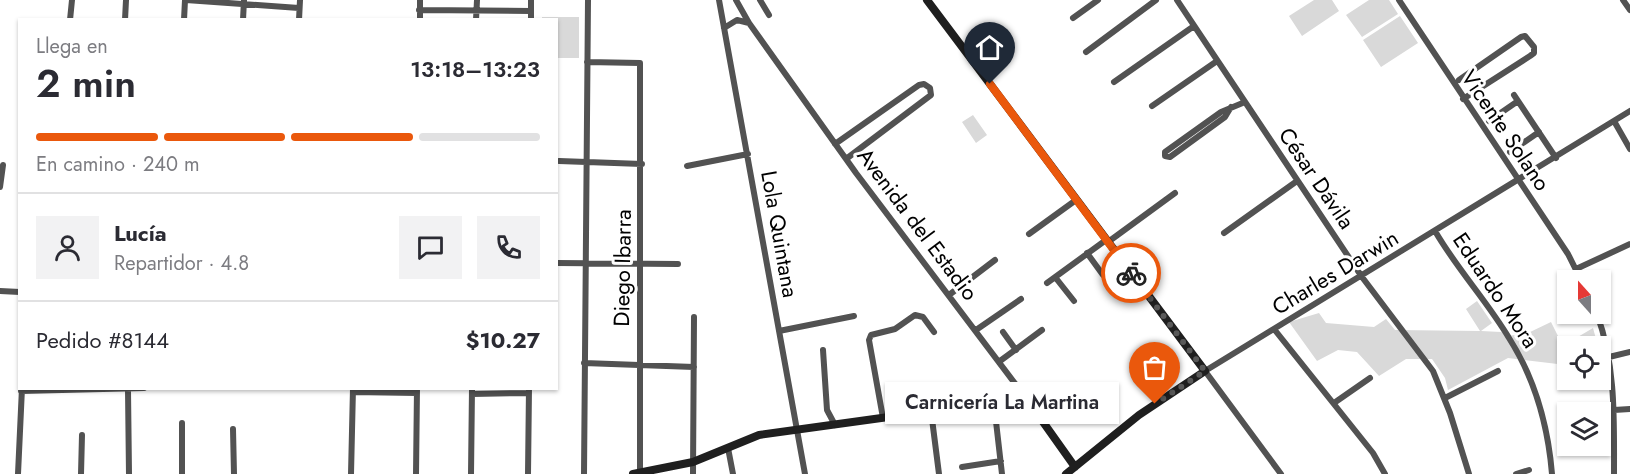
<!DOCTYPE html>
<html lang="es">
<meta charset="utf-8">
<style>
:root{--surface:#fff;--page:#f2f2f3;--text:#2b2b33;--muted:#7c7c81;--line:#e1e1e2;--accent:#ea580c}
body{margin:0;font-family:Jost,sans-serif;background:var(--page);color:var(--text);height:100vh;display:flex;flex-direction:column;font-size:22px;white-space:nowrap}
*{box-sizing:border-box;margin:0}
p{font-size:20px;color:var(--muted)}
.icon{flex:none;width:33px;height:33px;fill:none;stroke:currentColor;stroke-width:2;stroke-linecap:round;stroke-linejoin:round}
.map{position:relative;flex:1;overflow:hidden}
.drawer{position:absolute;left:18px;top:18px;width:540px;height:372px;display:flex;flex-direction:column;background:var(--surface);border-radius:0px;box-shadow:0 2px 4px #0004}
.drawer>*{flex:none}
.needle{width:39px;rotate:339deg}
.fabs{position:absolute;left:1557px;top:270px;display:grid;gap:12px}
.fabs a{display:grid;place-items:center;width:54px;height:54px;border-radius:0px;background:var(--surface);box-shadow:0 2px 4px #0004;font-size:30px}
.pin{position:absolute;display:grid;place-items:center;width:51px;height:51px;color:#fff;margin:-62px -26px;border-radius:50% 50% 50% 0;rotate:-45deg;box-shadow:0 0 6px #0007}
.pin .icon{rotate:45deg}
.courier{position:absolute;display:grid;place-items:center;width:60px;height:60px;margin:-30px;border:4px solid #ea580c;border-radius:50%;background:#fff;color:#222;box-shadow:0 2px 8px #0007}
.bubble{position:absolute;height:42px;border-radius:0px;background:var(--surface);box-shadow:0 2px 4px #0004;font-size:20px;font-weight:600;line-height:42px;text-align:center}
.summary em{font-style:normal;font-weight:600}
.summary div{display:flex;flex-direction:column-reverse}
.summary{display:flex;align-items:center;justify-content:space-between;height:102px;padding:0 18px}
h1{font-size:39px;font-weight:600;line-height:45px}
.bar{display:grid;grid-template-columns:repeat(4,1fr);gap:9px 6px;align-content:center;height:72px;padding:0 18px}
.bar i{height:8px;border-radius:4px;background:var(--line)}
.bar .current{background:var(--accent)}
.bar p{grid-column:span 4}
.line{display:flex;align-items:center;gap:15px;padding:0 18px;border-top:2px solid var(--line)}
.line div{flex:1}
.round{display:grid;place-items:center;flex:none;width:63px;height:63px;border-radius:0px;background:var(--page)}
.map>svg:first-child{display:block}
.green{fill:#d9d9d9}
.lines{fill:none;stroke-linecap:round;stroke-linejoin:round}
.street{stroke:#525252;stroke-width:6}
.secondary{stroke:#1f1f1f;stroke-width:8}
.done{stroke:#595959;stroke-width:6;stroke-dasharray:0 10.8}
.route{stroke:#ea580c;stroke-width:8}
.labels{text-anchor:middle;stroke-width:6;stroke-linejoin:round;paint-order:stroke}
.street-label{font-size:22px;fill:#000;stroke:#fff}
</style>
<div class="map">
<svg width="1630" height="474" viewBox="0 0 1630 474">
<rect width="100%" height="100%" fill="#fff"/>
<path class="green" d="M1314 0H1332L1339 11 1302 36 1289 16Z
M1369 0H1389L1398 14 1362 37 1346 15Z
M1400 16 1418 43 1381 67 1363 40Z
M542 17H579V58H557L556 20 542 19Z
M973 115 987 135 976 143 962 122Z
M1477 301 1492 323 1481 331 1501 332 1508 336 1528 333 1551 322 1559 338 1571 341 1593 328 1598 346H1568L1567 369 1566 365 1508 358 1448 390 1445 378 1432 359H1406L1379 376 1357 352 1338 350 1317 361 1289 322 1319 313 1326 323 1374 327 1386 319 1395 330 1480 331 1466 309Z"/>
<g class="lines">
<path class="street" d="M186 0 299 8
M719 0 805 474
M736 0 749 23 856 173 1026 398
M760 0 769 15
M1177 0 1362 277 1433 371 1450 413 1469 474
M1399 0 1568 254 1581 280
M1623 0 1630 10
M419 10 531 11
M1073 18 1098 0
M70 20 72 0
M125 20 126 0
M184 20 185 0
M243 20 244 0
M299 20 300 0
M420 20V0
M476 20 477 0
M531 20V0
M724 28 737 20 749 23
M1086 52 1156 0
M587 62 640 63V474
M1459 80 1521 37 1525 36 1534 47V53L1530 56 1463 99
M1114 82 1194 26
M1514 95 1556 158
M1152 106 1217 61
M1231 107 1225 117 1170 157 1165 156V152L1221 112 1245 102
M1489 121 1518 101
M1614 121 1630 149
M835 144 919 85 924 84 930 88 931 95 846 159
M1510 152 1539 132
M559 161 642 164
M687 166 748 154
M0 187 3 165
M1435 231C1457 269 1487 301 1509 338 1535 379 1548 426 1552 474
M1224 233 1297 181
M1029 234 1076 200
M1108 242 1175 193
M1087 253 1103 275
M556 263 678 264
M1576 269 1630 244
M1055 277 1074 301
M1047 283 1106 240
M0 291 20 292
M949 295 995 260
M1597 314C1616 366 1614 419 1614 474
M1274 329 1373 453 1385 474
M976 330 1021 299
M779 331 854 316
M1003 332 1016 350
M823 350 827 410 835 425
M1609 357 1630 352
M1000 361 1042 330
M584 363 694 367
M128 390 129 474
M21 391 144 388
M353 392 417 393
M472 394 529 393
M1445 398 1498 371
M1334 403 1370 378
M994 404 1002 474
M1614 410 1630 409
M931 411 939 474
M921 413 920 393 931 390
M883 418 869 340 871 335 895 329 915 315 923 317 934 332
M182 423V474
M233 429 234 474
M728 448 733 474
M962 467 1001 461
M18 474 22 388
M81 474 82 435
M351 474 353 388
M416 474 417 388
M471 474 472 388
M528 474 529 388
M584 474 588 0
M693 474 694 317
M1281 474 1205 371 1630 111
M1516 474 1529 470"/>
<path class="secondary" d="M927 0 1205 371 1139 415 1066 474
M633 474 693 462 759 435 1026 398 1075 467"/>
</g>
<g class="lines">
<path class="done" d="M1131 273 1205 371 1155 404"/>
<path class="route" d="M990 84 1131 273"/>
</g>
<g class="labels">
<g class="street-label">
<text transform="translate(1506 130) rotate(56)" y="8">Vicente Solano</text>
<text transform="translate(1317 178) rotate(56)" y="8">César Dávila</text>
<text transform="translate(918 224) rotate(53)" y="8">Avenida del Estadio</text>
<text transform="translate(780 234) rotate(80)" y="8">Lola Quintana</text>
<text transform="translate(622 268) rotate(-89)" y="8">Diego Ibarra</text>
<text transform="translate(1335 272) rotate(-31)" y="8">Charles Darwin</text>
<text transform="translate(1496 290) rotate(56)" y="8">Eduardo Mora</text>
</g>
</g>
</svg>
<div class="fabs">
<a><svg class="needle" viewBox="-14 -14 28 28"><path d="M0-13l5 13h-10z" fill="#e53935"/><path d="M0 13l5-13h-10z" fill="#7c7c81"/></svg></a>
<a><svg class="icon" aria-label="locate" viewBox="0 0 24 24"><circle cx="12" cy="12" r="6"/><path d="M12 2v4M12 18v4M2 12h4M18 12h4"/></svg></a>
<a><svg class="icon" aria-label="layers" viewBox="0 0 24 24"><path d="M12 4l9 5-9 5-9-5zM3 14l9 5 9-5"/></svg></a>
</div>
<div class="pin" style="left:1155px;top:404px;background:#ea580c"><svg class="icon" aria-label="bag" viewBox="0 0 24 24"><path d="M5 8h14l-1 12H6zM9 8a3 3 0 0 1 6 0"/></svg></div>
<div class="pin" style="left:990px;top:84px;background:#1f2937"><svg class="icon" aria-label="home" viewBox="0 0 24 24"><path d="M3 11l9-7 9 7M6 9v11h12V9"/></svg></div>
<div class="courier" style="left:1131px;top:273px"><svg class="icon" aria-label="bike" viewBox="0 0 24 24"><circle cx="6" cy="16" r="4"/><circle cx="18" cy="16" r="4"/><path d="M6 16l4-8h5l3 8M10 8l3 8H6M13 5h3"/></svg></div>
<div class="bubble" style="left:885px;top:382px;width:234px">Carnicería La Martina</div>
<section class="drawer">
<div class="summary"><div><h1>2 min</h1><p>Llega en</p></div><em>13:18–13:23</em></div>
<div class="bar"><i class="current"></i><i class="current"></i><i class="current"></i><i></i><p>En camino · 240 m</p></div>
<div class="line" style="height:108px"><a class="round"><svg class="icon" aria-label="person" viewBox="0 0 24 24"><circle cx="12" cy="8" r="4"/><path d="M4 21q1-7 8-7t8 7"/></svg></a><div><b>Lucía</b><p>Repartidor · 4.8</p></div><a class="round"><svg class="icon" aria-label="chat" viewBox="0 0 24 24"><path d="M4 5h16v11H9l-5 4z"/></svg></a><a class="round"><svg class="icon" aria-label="phone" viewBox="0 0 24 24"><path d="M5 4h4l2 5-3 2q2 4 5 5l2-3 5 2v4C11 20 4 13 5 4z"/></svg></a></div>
<div class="line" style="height:78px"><div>Pedido #8144</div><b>$10.27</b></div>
</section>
</div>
